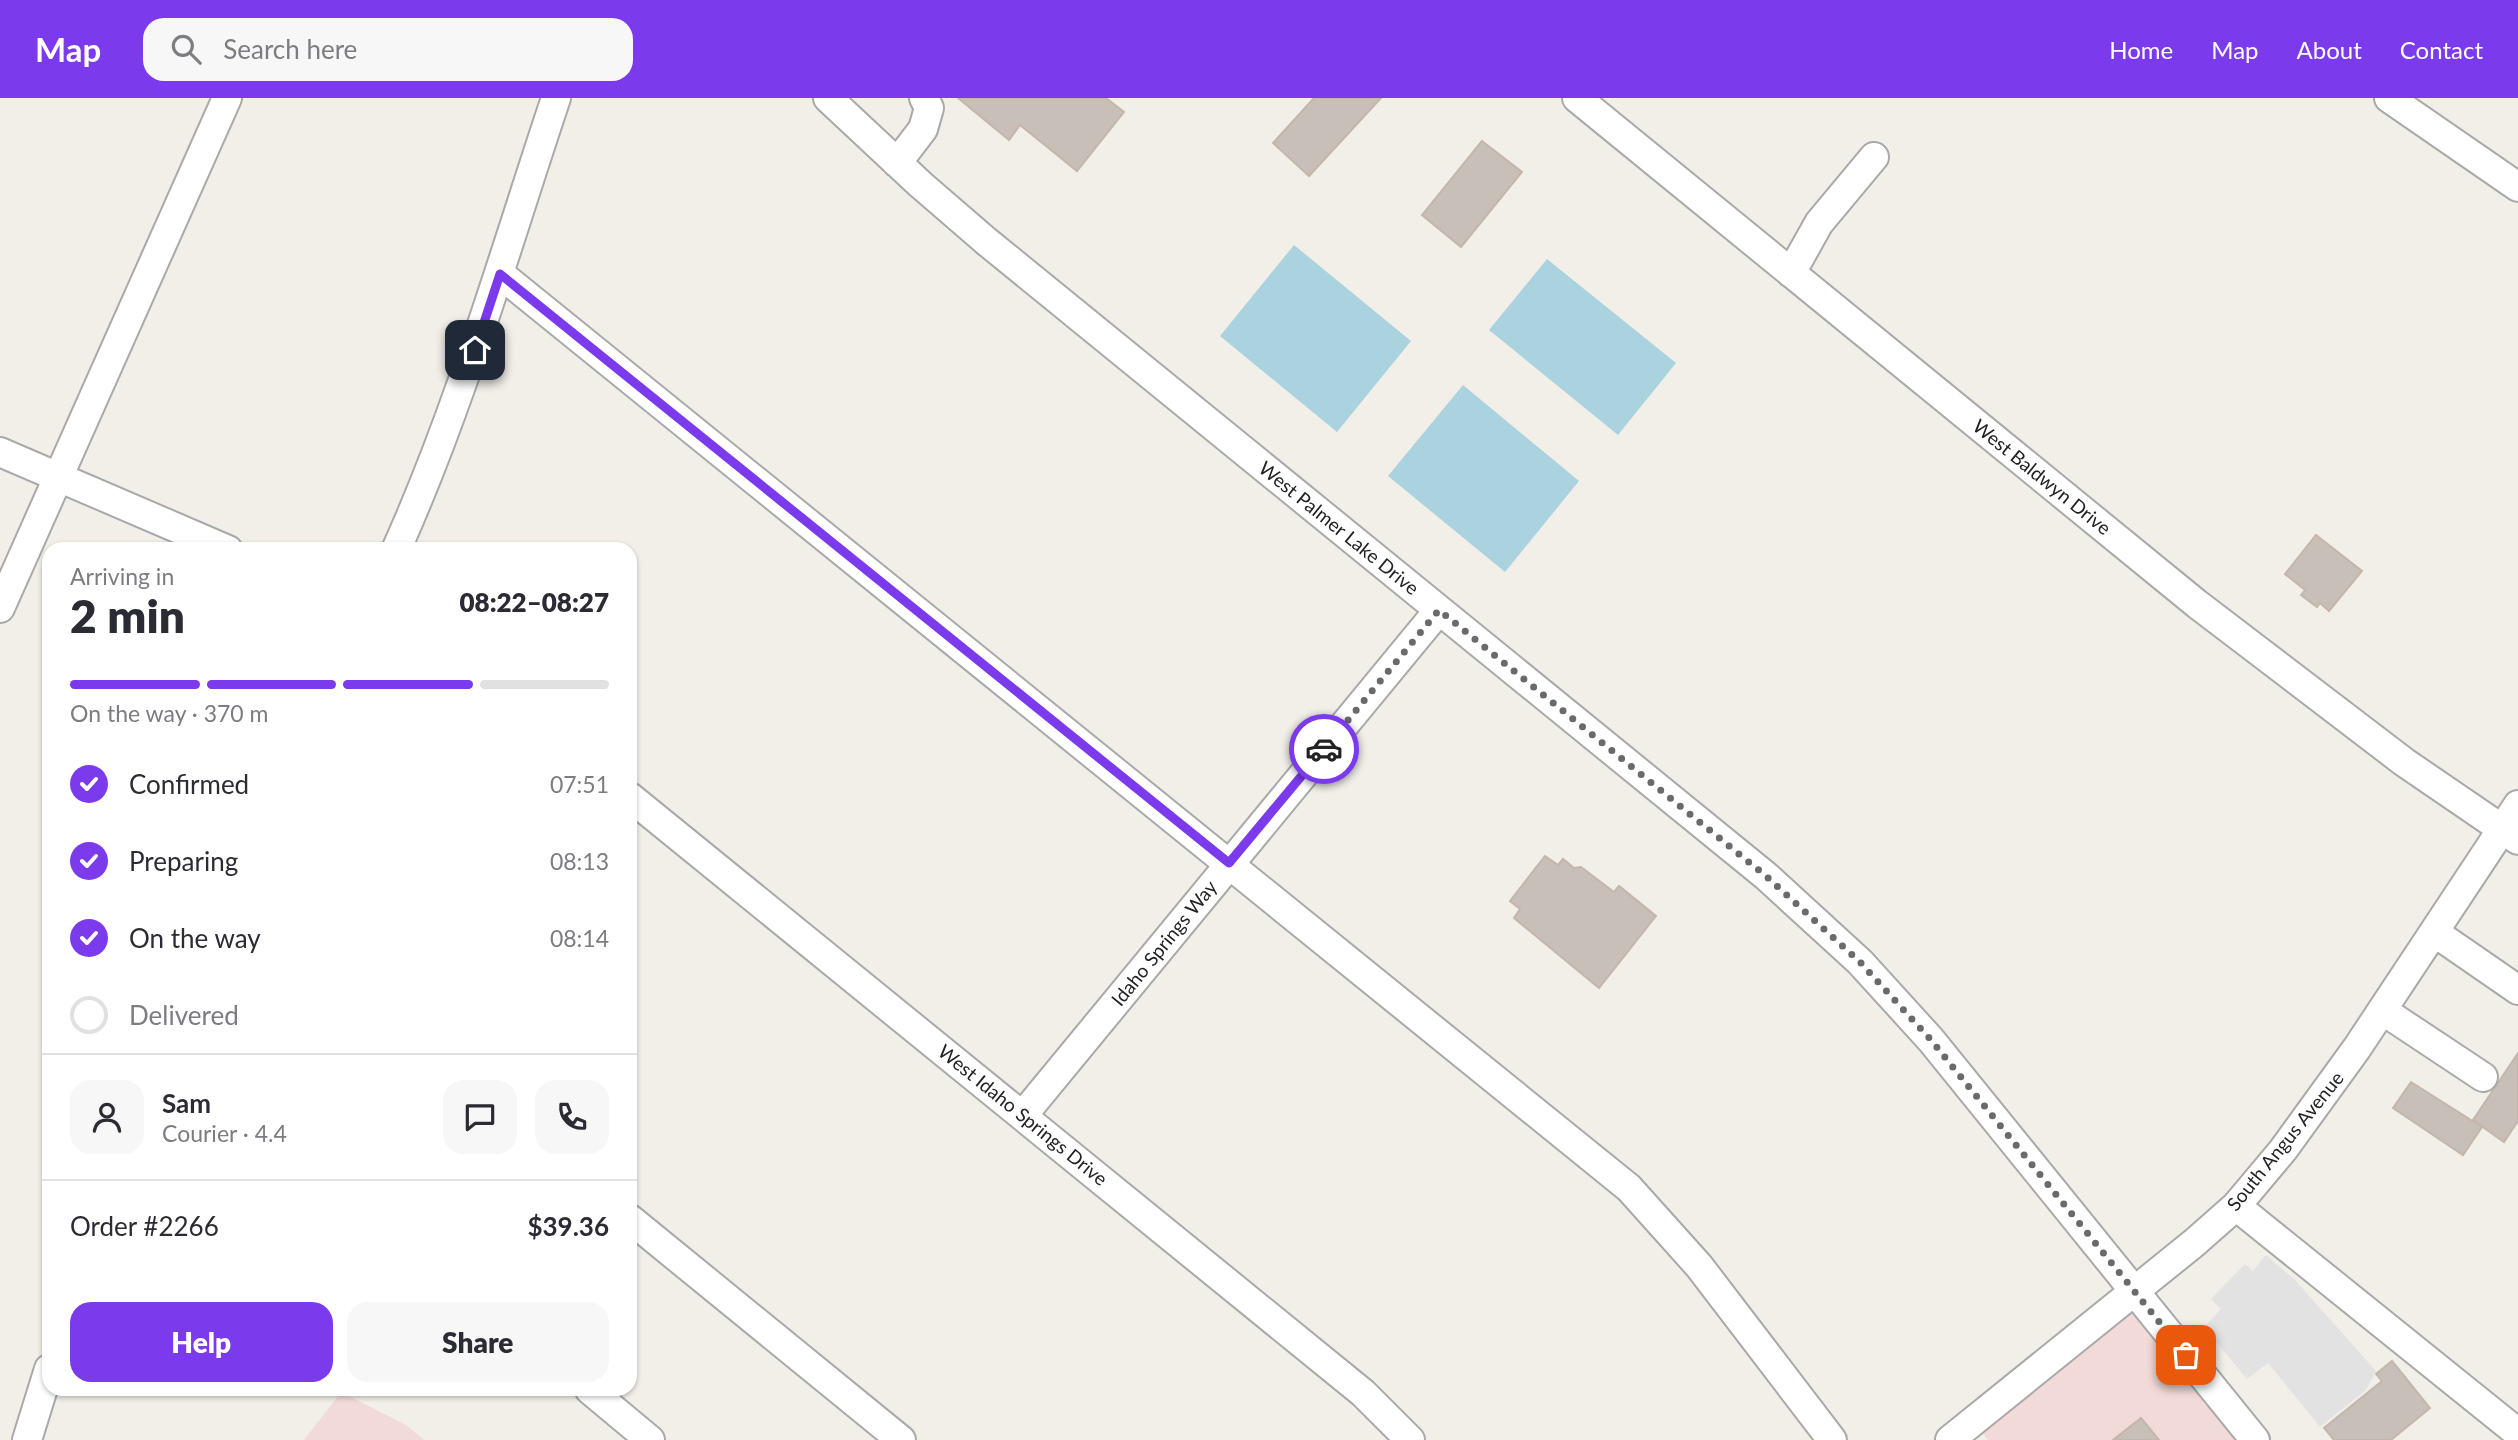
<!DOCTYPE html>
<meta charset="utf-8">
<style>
:root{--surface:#fff;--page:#f7f7f7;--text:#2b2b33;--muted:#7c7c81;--line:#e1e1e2;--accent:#7c3aed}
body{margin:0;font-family:Lato,sans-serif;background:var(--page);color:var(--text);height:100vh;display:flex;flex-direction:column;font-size:26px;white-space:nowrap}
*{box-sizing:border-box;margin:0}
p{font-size:23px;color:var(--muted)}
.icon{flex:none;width:38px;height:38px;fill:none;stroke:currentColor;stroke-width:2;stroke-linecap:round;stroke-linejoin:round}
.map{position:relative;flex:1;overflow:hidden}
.details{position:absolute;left:42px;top:444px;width:595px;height:854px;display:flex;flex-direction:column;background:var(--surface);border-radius:21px;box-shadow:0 2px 5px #0004}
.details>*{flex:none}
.pin{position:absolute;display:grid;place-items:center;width:60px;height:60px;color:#fff;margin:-30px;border-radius:14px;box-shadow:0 4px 10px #0006}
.courier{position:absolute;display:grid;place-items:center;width:70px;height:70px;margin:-35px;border:5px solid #7c3aed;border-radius:50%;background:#fff;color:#222;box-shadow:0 2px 9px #0007}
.headline em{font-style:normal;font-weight:800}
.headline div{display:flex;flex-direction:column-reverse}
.headline{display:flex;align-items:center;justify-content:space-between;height:119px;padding:0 28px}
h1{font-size:46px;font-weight:800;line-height:52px}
.bar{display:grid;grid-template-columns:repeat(4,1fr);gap:10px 7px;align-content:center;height:84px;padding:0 28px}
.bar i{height:9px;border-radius:5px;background:var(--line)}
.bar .on{background:var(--accent)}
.bar p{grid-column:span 4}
.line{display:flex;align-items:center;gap:18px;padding:0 28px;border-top:2px solid var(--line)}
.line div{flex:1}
.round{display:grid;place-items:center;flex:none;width:74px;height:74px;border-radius:21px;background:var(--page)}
ol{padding:0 28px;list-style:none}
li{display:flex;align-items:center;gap:21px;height:77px}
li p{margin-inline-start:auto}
li .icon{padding:7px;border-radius:50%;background:var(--accent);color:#fff;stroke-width:4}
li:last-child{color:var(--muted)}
li i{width:38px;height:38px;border:4px solid var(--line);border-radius:50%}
.action{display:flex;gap:14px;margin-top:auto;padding:14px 28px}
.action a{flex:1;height:80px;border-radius:21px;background:var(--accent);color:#fff;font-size:28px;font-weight:800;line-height:80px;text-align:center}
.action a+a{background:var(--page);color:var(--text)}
header{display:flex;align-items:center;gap:42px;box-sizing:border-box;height:98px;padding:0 35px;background:var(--accent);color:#fff}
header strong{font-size:33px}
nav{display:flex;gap:38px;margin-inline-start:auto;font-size:24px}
.search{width:490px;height:63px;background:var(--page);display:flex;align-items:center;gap:18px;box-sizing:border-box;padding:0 24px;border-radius:21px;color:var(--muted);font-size:26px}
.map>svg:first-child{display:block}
.commercial{fill:#f2dad9}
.parking{fill:#e2e2e2}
.water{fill:#aad3df}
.building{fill:#c7bfb8;stroke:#c4b6ab;stroke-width:2}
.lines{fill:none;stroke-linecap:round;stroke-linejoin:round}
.minor-casing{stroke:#a9a9a9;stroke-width:32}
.minor{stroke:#fff;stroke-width:28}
.done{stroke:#6b6a68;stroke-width:7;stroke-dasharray:0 12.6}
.route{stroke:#7c3aed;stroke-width:9}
.labels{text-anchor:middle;stroke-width:5;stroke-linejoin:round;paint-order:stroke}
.street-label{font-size:19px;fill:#222;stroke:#fff}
</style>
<header>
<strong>Map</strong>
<div class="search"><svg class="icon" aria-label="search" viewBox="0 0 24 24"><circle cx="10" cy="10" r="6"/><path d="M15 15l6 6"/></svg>Search here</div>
<nav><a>Home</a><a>Map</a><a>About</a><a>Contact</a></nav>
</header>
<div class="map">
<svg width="2518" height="1342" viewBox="0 0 2518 1342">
<rect width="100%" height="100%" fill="#f2efe9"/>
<path class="commercial" d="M2134 1194 2255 1342H1988L1973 1323Z
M341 1294 406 1327 424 1342H304Z"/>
<path class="parking" d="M2266 1157 2295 1182 2376 1273 2366 1292 2320 1329 2268 1265 2247 1281 2204 1229 2221 1211 2211 1201 2245 1166 2253 1173Z"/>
<path class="water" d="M1294 147 1411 243 1337 334 1220 238Z
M1547 161 1676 265 1618 337 1489 232Z
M1463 287 1579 383 1505 474 1388 378Z"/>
<path class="building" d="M958 0H1106L1124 14 1077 73 1020 27 1009 42Z
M1314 0H1381L1309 78 1273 45Z
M1482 43 1522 74 1461 149 1422 117Z
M2316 437 2362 473 2329 513 2320 505 2317 509 2301 497 2305 492 2285 476Z
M1545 758 1558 767 1563 761 1574 770 1581 769 1614 794 1619 788 1656 818 1599 890 1514 820 1520 811 1510 803Z
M2518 955V1023L2504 1044 2473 1022Z
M2411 984 2482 1029 2463 1057 2393 1010Z
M2392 1263 2430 1310 2391 1342H2334L2324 1330 2382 1283 2376 1276Z
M2141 1320 2159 1342H2113Z"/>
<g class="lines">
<g class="minor-casing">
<path id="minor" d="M828 0 920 86 986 143 1766 778 1860 864 1931 942 2255 1342
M1577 0 2197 506 2404 664 2518 742
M2389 0 2518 89
M897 65 923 31 929 10 924 0
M1791 175 1819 125 1874 59
M500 176 1629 1090 1699 1168 1832 1342
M0 354 228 452
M396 452C462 305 505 152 556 0
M0 510 227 0
M630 699 1363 1295 1410 1342
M2434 834 2518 892
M2382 912 2483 979
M1023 1017 1439 512
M2236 1108 2518 1335
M630 1121 901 1342
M590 1292 650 1342
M27 1342 49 1271
M1950 1342 2194 1145 2236 1108 2283 1052 2357 950 2518 707"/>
</g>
<use href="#minor" class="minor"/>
</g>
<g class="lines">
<path class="done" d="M1324 651 1439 512 1766 778 1860 864 1931 942 2186 1257"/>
<path class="route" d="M475 252 500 176 1229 765 1324 651"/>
</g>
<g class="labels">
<g class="street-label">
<text transform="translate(2042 379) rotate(39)" y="7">West Baldwyn Drive</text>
<text transform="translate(1339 430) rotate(39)" y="7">West Palmer Lake Drive</text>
<text transform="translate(1164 845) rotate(-51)" y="7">Idaho Springs Way</text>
<text transform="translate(1023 1017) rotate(39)" y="7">West Idaho Springs Drive</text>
<text transform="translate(2285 1043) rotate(-51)" y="7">South Angus Avenue</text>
</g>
</g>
</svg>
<div class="pin" style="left:2186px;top:1257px;background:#ea580c"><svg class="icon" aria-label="bag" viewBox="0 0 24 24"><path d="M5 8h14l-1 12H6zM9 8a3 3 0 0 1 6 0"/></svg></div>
<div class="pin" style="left:475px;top:252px;background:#1f2937"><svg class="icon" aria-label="home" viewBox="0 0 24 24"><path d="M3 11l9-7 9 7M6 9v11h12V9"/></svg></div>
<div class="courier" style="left:1324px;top:651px"><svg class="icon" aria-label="car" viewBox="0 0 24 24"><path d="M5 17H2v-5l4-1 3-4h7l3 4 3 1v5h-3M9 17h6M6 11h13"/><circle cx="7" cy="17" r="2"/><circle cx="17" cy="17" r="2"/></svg></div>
<section class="details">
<div class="headline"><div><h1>2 min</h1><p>Arriving in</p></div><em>08:22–08:27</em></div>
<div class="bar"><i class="on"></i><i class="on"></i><i class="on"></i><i></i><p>On the way · 370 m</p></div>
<ol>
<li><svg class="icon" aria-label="check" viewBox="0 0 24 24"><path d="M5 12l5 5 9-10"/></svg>Confirmed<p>07:51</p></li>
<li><svg class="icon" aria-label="check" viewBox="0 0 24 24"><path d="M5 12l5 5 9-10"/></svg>Preparing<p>08:13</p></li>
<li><svg class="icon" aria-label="check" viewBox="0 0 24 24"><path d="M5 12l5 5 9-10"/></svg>On the way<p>08:14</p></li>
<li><i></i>Delivered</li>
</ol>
<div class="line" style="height:126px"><a class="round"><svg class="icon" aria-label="person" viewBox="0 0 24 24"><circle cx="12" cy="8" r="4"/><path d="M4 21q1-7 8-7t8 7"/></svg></a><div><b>Sam</b><p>Courier · 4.4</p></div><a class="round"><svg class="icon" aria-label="chat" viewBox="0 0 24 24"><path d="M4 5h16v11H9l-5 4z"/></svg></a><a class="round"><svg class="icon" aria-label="phone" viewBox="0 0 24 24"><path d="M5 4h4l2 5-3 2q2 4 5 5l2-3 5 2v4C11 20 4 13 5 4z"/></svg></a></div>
<div class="line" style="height:91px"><div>Order #2266</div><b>$39.36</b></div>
<div class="action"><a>Help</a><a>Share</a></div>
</section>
</div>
